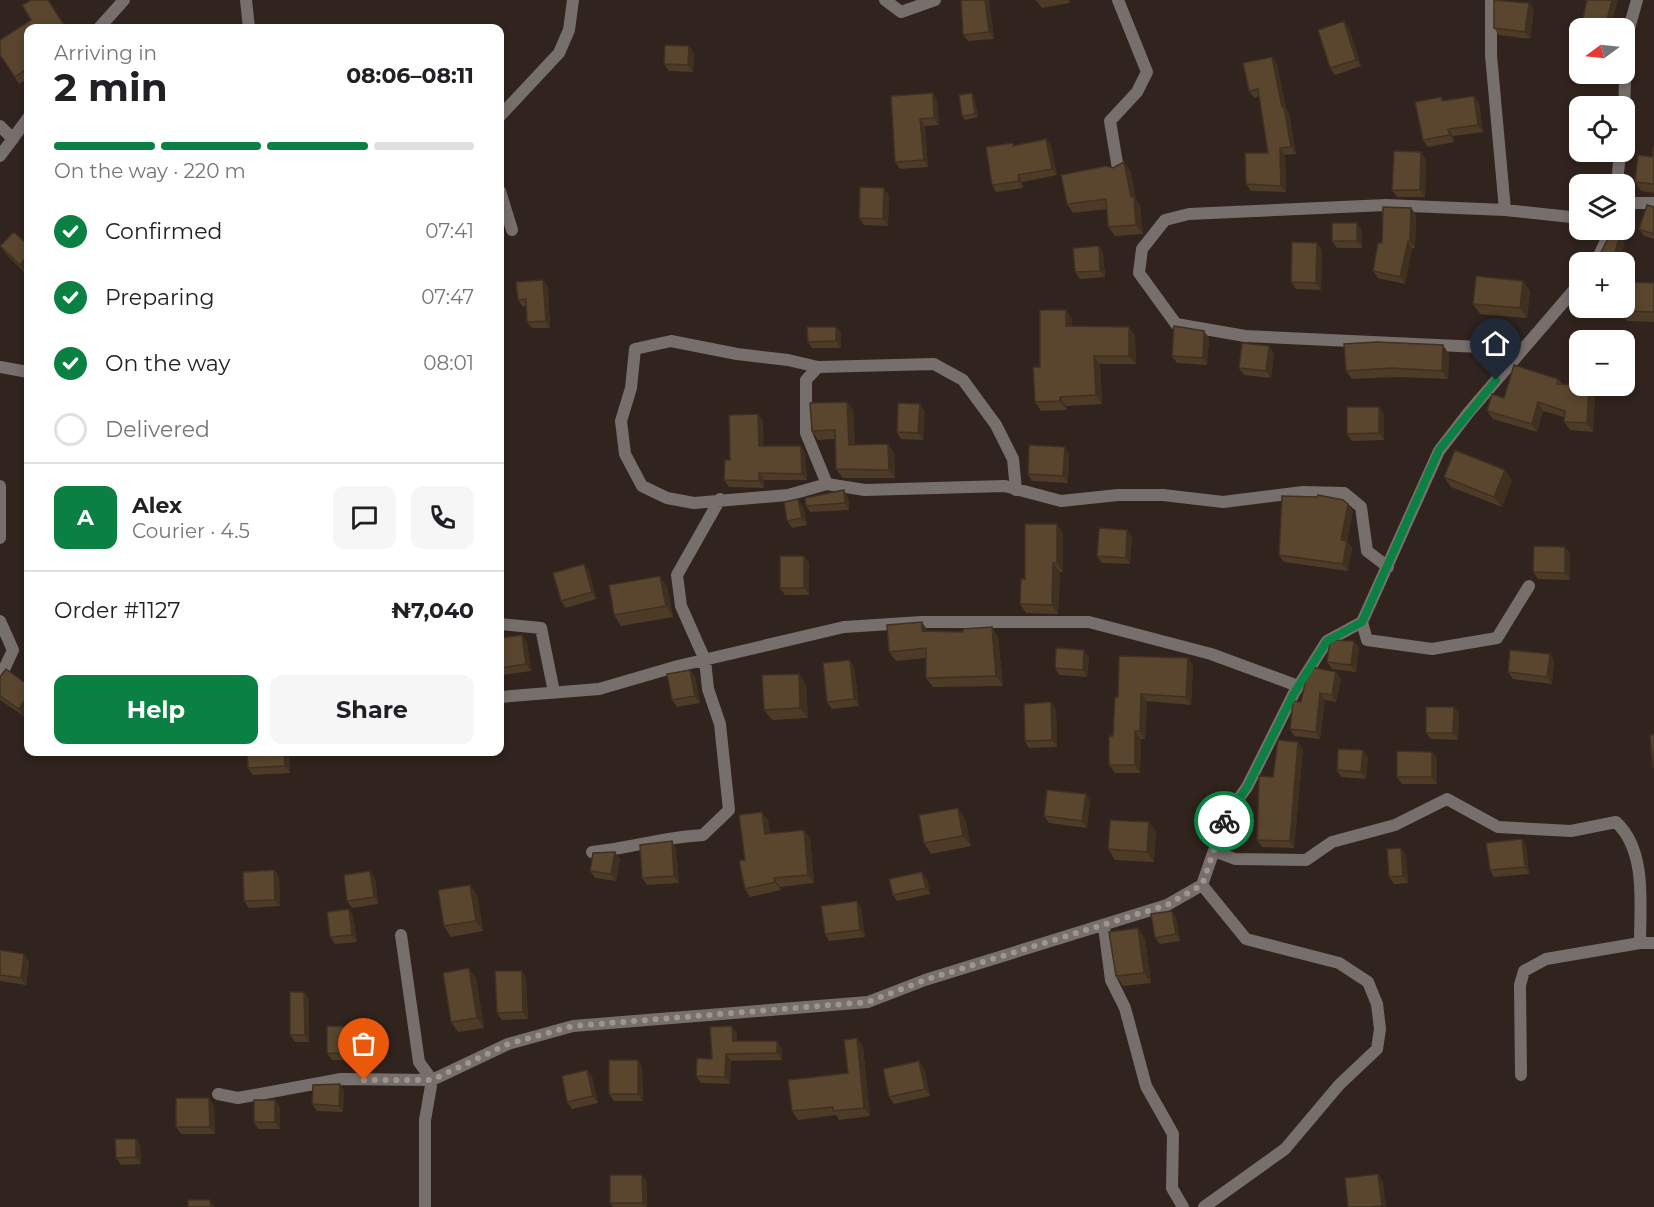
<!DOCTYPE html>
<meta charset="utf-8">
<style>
:root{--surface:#fff;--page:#f6f6f6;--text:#202124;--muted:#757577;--line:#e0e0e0;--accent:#0b8043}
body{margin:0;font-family:Montserrat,sans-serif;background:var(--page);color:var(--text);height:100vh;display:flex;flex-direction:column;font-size:22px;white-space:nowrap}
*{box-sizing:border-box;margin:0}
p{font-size:20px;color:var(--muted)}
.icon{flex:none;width:33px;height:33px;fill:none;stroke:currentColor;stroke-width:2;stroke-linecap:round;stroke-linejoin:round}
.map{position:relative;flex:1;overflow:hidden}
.sheet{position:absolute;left:24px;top:24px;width:480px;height:732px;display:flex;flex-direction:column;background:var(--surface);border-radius:12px;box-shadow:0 3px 9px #0003}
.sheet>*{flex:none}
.needle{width:39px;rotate:255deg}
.buttons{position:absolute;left:1569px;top:18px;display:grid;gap:12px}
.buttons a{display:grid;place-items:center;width:66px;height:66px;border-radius:12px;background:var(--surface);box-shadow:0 3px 9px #0003;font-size:30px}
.pin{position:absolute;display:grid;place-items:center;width:51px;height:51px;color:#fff;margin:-62px -26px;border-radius:50% 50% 50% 0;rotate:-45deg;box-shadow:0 0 6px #0007}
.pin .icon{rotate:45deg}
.courier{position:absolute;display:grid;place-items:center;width:60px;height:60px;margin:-30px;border:4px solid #0b8043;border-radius:50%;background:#fff;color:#222;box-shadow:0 2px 8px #0007}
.overview em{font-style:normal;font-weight:700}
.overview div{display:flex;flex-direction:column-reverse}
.overview{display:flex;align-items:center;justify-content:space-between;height:102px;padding:0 30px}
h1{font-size:39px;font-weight:700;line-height:45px}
.bar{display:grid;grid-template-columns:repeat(4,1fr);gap:9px 6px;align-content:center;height:72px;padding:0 30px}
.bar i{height:8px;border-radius:4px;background:var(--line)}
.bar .on{background:var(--accent)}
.bar p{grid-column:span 4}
.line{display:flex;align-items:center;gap:15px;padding:0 30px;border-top:2px solid var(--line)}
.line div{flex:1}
.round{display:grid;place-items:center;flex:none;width:63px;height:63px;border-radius:12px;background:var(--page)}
ol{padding:0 30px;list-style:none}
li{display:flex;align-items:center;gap:18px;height:66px}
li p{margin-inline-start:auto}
li .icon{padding:6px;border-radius:50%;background:var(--accent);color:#fff;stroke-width:4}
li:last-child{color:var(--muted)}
li i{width:33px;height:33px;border:3px solid var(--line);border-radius:50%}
.primary-button{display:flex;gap:12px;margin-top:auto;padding:12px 30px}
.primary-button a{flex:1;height:69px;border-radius:12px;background:var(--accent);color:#fff;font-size:24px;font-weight:700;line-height:69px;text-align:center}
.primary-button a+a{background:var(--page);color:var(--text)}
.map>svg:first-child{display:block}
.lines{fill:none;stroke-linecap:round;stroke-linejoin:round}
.street{stroke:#776f6c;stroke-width:12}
.wall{fill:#4d3b28}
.shaded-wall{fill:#3f3020}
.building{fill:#5a452e;stroke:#3f3020;stroke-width:1.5}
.done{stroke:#a0948f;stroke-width:6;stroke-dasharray:0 10.8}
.route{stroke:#0b8043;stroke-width:8}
</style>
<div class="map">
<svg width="1654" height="1207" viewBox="0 0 1654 1207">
<rect width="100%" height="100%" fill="#31231d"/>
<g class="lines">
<path class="street" d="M246 0 249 28
M885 0 901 12 935 0
M1118 0 1147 72 1137 92 1110 121 1118 169
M1491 0V55L1505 210
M99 28 124 0
M500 116 559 53 569 30 573 0
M1624 119 1626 39 1637 0
M0 126 13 139
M0 156 28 118
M1617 184 1620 152
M500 191 512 230
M1624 203H1654
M1596 262 1611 230
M1523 349 1245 336 1176 324 1139 273 1142 249 1165 220 1189 214 1386 205 1505 210 1580 218
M0 367 28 372
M818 367 788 360 737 354 671 341 635 349 631 388 621 421 625 454 642 486 667 498 694 503 788 495 827 484
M0 486V538
M1016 490 1013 459 996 425 963 380 934 364 818 367 806 380V433L827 484 865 490 1005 486 1061 501 1118 495H1163L1223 502 1303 492 1344 493 1361 507 1367 551 1388 567
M0 621 13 650 0 678
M1362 622 1367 640 1432 649 1497 638 1529 586
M500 624 541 628 554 692
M500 697 599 689 678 666 844 627 922 622H1089L1211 654 1298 686
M1214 851 1235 859 1306 860 1332 842 1395 825 1447 799 1498 827 1571 831 1616 822C1647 851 1640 904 1640 943H1654
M592 852C631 848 664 837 703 835L729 810 720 724 708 689 705 660 681 606 677 575 720 499
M1202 885 1246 939 1339 963 1368 982 1377 1004 1380 1029 1377 1049 1339 1085 1285 1149 1204 1207
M1104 927 1111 980 1125 1008 1146 1086 1173 1134 1172 1188 1183 1207
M401 935 419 1062 432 1080 425 1120V1207
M1521 1075 1520 985 1524 971 1546 959 1640 943
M218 1094 238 1098 341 1079 432 1080 508 1044 573 1026 868 1002 925 980 1167 905 1202 885 1226 816 1247 787 1294 693 1327 641 1362 622 1439 451 1469 412 1580 283"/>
</g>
<path class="wall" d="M989 0 994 39 968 41 963 35Z
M1036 0H1069L1070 3 1042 8Z
M1529 3 1534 10 1530 39 1499 35 1494 28Z
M28 28V78L19 84 0 55Z
M1349 28 1361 66 1335 75 1330 68Z
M694 53 693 72 669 71 664 64Z
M1277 64 1286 108 1289 113 1296 154 1285 155 1286 192 1251 191 1246 184 1268 153 1259 96 1254 98 1249 91Z
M972 93 974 96 978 117 965 120 962 116Z
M891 96 937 100 939 125 925 126 928 167 900 169 895 162Z
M1474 96 1479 103 1483 132 1453 136 1454 142 1428 147 1423 140 1441 97 1444 101Z
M1046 139 1051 146 1057 175 1022 182 1023 188 996 192 992 185 1013 143 1014 145Z
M1654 146V193L1641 191 1635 182 1652 157Z
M1426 159 1425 197H1397L1392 190Z
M1131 172 1136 200 1140 206 1143 234 1115 236 1108 227 1107 209 1073 213 1067 204Z
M889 195 888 226 864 225 859 218Z
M1654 207V239L1644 236 1639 229Z
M1411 208 1416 215 1415 248H1412L1405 284 1378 278 1373 271 1382 243Z
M1357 223 1361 230 1362 248H1337L1332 241Z
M28 245 24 272 5 253 0 246Z
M1099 246 1103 253 1105 277 1080 279 1075 272Z
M1322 250 1321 290 1296 289 1291 282Z
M543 280 548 287 550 328H532L527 322 526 306 523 307 518 300Z
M1523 281 1530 291 1527 318 1480 314 1473 304Z
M1654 283V322L1627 321 1620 311Z
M1066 310 1072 319V326L1129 327 1135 336 1136 364H1100L1102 404 1066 406 1067 410 1041 411 1035 402 1040 367Z
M836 327 841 333V348H812L808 342Z
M1209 338 1207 365 1177 363 1172 356Z
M1274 353 1271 378 1244 375 1239 368Z
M1449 354 1448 379 1398 377 1352 379 1346 371Z
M1558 379 1562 384 1589 386 1595 394 1593 432 1570 430 1564 422V417L1543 411 1537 432 1493 419 1487 411 1504 398Z
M847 402 853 410 855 445 894 453 895 478H843L836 469 835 439 818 440 812 431Z
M925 411 923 440 901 439 897 432Z
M758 414 763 421V446H801L805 453 807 480H764V488L729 487 724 480 730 460Z
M1384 414V440L1352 441 1347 434Z
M1065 447 1069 454 1068 483 1032 481 1028 474Z
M500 448 504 455V493H500Z
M1444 477 1512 480 1502 507 1451 487Z
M848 497 849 510 810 512 806 506Z
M803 506 807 525 792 528 787 521Z
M1353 511 1347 541 1352 548 1348 571 1284 562 1279 555Z
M1127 530 1132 537 1130 564 1102 563 1097 556Z
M1063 533V572H1060L1058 614 1026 613 1020 604 1025 579Z
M1565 547 1570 554V580L1538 579 1533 572Z
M804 556 809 563V595H785L780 588Z
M584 564 589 571 596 599 566 608 561 601Z
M667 586 673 617 621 626 614 615Z
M928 631 963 632 998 636 1003 686 933 687 926 678V658L896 661 889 652Z
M500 638 527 642 531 671 502 675 500 671Z
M1354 641 1359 648 1356 672 1332 669 1327 662Z
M1550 654 1554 661 1552 684 1513 679 1508 672Z
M1089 657 1087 677 1059 675 1055 668Z
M1188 658 1193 666 1191 705 1147 701 1145 739H1141L1140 773H1115L1109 765 1118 697Z
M854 667 859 706 832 709 827 702Z
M690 670 695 677 700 703 677 707 672 700Z
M1336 672 1341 679 1336 702 1325 700 1320 739 1294 736 1290 729Z
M799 674 806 684 808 718 772 720 764 710Z
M0 677 28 685V709L24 716 0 700Z
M1454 707 1459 714 1458 740 1431 739 1426 733Z
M1056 709 1057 747 1029 748 1025 741Z
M1303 749 1294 848 1262 847 1257 840Z
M289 752 290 773 253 775 248 768Z
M1368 757 1366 779 1341 777 1337 770Z
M1437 758V784H1402L1397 777Z
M1086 794 1090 801 1087 828 1049 823 1044 816Z
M965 818 971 846 931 854 924 843Z
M768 820 770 833 810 838 814 883 780 887 781 890 750 897 745 889V860Z
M1149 822 1156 832 1154 862 1115 860 1108 849Z
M1522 839 1526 846 1529 874 1494 877 1490 870Z
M676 848 679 883 647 885 642 878Z
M1406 855 1408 883 1394 884 1389 877Z
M620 859 616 881 595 878 590 871Z
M274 870 279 877 280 906 249 908 244 901Z
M370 871 375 878 378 904 352 908 347 901Z
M927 879 930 894 897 901 893 895Z
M470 885 477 895 483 931 451 937 444 926Z
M857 901 861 908 865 937 829 941 825 934Z
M353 916 357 942 335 944 330 937Z
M1176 917 1180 941 1160 944 1155 938Z
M1145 938 1151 983 1123 986 1116 976Z
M0 950 29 961 26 985 0 981Z
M526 977 528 1019 502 1020 497 1013Z
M476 978 484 1028 458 1032 451 1022Z
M304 992 309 999V1042H295L290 1035Z
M362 1027 367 1034V1061L332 1060 327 1053Z
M737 1033V1041L782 1048V1060L731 1061 730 1084 701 1083 696 1076Z
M857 1038 863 1047 870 1116 839 1120 836 1115 798 1120 792 1111 848 1073Z
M642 1067 643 1101H614L609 1094Z
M924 1068 930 1096 894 1104 889 1097Z
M592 1077 598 1103 572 1109 567 1102Z
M344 1090 343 1112 317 1111 312 1104Z
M275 1100 280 1107V1129H258L254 1122Z
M214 1105 215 1134H181L176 1127Z
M136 1139 140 1145 141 1164 121 1165 116 1158Z
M647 1181V1207H613L610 1203Z"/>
<path class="shaded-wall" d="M985 0H989L994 39 989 32Z
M1612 0H1618L1611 28H1605Z
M1529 3 1534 10 1530 39 1525 32Z
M1344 21 1349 28 1361 66 1356 60Z
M689 46 694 53 693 72 688 65Z
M1272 57 1277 64 1286 108 1289 113 1296 154 1291 147Z
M933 93 937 100 939 125 934 118Z
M972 93 974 96 978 117 975 114Z
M1474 96 1479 103 1483 132 1478 125Z
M920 119 925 126 928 167 924 160Z
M1448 129 1453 136 1454 142 1450 135Z
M1046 139 1051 146 1057 175 1052 169Z
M1280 148 1285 155 1286 192 1281 186Z
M1421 152 1426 159 1425 197 1420 190Z
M1124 162 1131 172 1136 200 1140 206 1143 234 1136 225Z
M1018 175 1022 182 1023 188 1019 181Z
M884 188 889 195 888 226 883 219Z
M1411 208 1416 215 1415 248 1410 241Z
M1357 223 1361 230 1362 248 1357 241Z
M1620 236 1625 243 1619 262H1612Z
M1408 241 1412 248 1405 284 1400 277Z
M1317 243 1322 250 1321 290 1316 283Z
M1099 246 1103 253 1105 277 1100 271Z
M28 255V267L24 272 20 265Z
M543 280 548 287 550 328 546 321Z
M1523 281 1530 291 1527 318 1520 308Z
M1066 310 1072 319V335L1066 326Z
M836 327 841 333V348L836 341Z
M1129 327 1135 336 1136 364 1129 356Z
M1204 331 1209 338 1207 365 1203 358Z
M1443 345 1449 354 1448 379 1442 371Z
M1269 346 1274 353 1271 378 1266 371Z
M1094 356 1100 364 1102 404 1096 395Z
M1589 386 1595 394 1593 432 1587 423Z
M1060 397 1066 406 1067 410 1060 401Z
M847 402 853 410 855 454 849 445Z
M1538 402 1543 411 1537 432 1532 424Z
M920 404 925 411 923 440 918 433Z
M1379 407 1384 414V440L1379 433Z
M758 414 763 421 764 452 759 446Z
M888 444 894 453 895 478 889 470Z
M801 446 805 453 807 480 802 474Z
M1065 447 1069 454 1068 483 1063 476Z
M500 448 504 455V493L500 486Z
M1505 470 1512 480 1502 507 1494 497Z
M759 473 764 480V488L759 481Z
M844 490 848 497 849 510 845 503Z
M798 499 803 506 807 525 802 518Z
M1348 504 1353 511 1346 547 1341 540Z
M1057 524 1063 533V572L1057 563Z
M1127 530 1132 537 1130 564 1126 558Z
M1347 541 1352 548 1348 571 1343 564Z
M1565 547 1570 554V580L1565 573Z
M804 556 809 563V595L804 588Z
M1053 563 1060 572 1058 614 1052 605Z
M584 564 589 571 596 599 592 592Z
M660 576 667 586 673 617 666 606Z
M922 622 928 631H922Z
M992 627 998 636 1003 686 996 676Z
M522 635 527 642 531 671 526 664Z
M1354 641 1359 648 1356 672 1351 665Z
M1084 650 1089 657 1087 677 1083 670Z
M1550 654 1554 661 1552 684 1547 677Z
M1188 658 1193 666 1191 705 1186 697Z
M850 660 854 667 859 706 854 699Z
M690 670 695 677 700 703 695 696Z
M1336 672 1341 679 1336 702 1332 695Z
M799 674 806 684 808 718 800 708Z
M1320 693 1325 700 1320 739 1316 732Z
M1141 694 1147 701 1145 739 1140 731Z
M28 695V709L24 716 19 709Z
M1051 702 1056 709 1057 747 1052 740Z
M1454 707 1459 714 1458 740 1453 733Z
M500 710V711L502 731 500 727Z
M1135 731 1141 739 1140 773 1135 765Z
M1298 742 1303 749 1294 848 1290 841Z
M1363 750 1368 757 1366 779 1361 772Z
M284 752H289L290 773 285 766Z
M1432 752 1437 758V784L1432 777Z
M1086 794 1090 801 1087 828 1082 821Z
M958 808 965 818 971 846 963 836Z
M762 812 768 820 771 842 765 834Z
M1149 822 1156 832 1154 862 1147 852Z
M804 830 810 838 814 883 808 875Z
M1522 839 1526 846 1529 874 1525 867Z
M672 841 676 848 679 883 674 876Z
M1401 848 1406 855 1408 883 1403 876Z
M615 852 620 859 616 881 611 874Z
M274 870 279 877 280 906 275 900Z
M370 871 375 878 378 904 374 897Z
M922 872 927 879 930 894 926 888Z
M774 878 780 887 781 890 775 882Z
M470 885 477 895 483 931 476 921Z
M857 901 861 908 865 937 860 930Z
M349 909 353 916 357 942 352 935Z
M1172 911 1176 917 1180 941 1176 934Z
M1138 928 1145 938 1151 983 1144 973Z
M24 954 29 961 26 985 21 978Z
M469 968 476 978 484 1028 477 1018Z
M522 971 526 977 528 1019 523 1012Z
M304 992 309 999V1042L305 1035Z
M732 1026 737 1033 738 1048 733 1041Z
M362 1027 367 1034V1061L362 1054Z
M857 1038 863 1047 870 1116 864 1108Z
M777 1041 782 1048V1060L777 1053Z
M726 1054 731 1061 730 1084 725 1077Z
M638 1060 642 1067 643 1101 638 1094Z
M919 1061 924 1068 930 1096 925 1089Z
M587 1070 592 1077 598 1103 593 1096Z
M340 1084 344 1090 343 1112 339 1106Z
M209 1098 214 1105 215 1134 210 1127Z
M275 1100 280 1107V1129L275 1122Z
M136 1139 140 1145 141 1164 136 1157Z
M1378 1174 1383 1181 1386 1207H1383L1382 1206Z
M642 1175 647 1181V1207H646L643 1203Z
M210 1200 215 1206V1207H211Z"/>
<path class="building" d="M31 0H48L66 28H28V68L15 77 0 55V40L31 20 22 5Z
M961 0H985L989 32 963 35Z
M1494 0 1529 3 1525 32 1494 28Z
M1587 0H1612L1605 28H1590L1581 26Z
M1344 21 1356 60 1330 68 1318 30Z
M665 45 689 46 688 65 664 64Z
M1272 57 1282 107 1284 106 1291 147 1280 148 1281 186 1246 184 1245 153H1268L1258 89 1249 91 1243 63Z
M933 93 934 118 920 119 924 160 895 162 891 96Z
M972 93 975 114 962 116 959 95Z
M1474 96 1478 125 1448 129 1450 135 1423 140 1415 102 1441 97 1442 101Z
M1046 139 1052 169 1018 175 1019 181 992 185 986 147 1013 143V146Z
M1654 146V184L1635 182 1638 155 1652 157Z
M1394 151 1421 152 1420 190H1392Z
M1124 162 1131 197H1134L1136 225 1108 227 1106 199 1067 204 1061 175 1106 166 1113 168Z
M860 187 884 188 883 219 859 218Z
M1647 205 1654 207V234L1639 229Z
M1383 207 1411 208 1410 241H1408L1400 277 1373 271 1378 243H1382Z
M1332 223H1357V241H1332Z
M14 232 28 245V255L20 265 0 246Z
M1611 233 1620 236 1612 262H1596Z
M1292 242 1317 243 1316 283 1291 282Z
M1099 246 1100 271 1075 272 1073 248Z
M1476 276 1523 281 1520 308 1473 304Z
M543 280 546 321 527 322 526 299 518 300 516 282Z
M1624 282 1654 283V312L1620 311V308H1624Z
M1040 310H1066V326L1129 327V356H1094L1096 395 1060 397V401L1035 402 1033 367H1040Z
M1174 326 1204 331 1203 358 1172 356Z
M807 327H836V341L808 342Z
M1377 342 1443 345 1442 371 1392 368 1346 371 1344 344Z
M1242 343 1269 346 1266 371 1239 368Z
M1514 365 1558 379 1557 384 1589 386 1587 423 1564 422 1565 411 1538 402 1532 424 1487 411 1492 394 1504 398Z
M847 402 849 445 888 444 889 470 836 469 835 430 812 431 810 403Z
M898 403 920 404 918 433 897 432Z
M1347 407H1379V433L1347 434Z
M758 414 759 446H801L802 474 759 473V481L724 480 725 460H730L729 415Z
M1029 445 1065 447 1063 476 1028 474Z
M1455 450 1505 470 1494 497 1444 477Z
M844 490 845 503 806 506 805 498Z
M1318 495 1343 500 1348 504 1341 540 1347 541 1343 564 1279 555 1282 496 1317 497Z
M798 499 802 518 787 521 784 502Z
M1025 524H1057V563H1053L1052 605 1020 604 1021 579H1025Z
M1099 528 1127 530 1126 558 1097 556Z
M1534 546 1565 547V573L1533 572Z
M780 556H804V588H780Z
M584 564 592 592 561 601 553 573Z
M660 576 666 606 614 615 609 585Z
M922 622V631L963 632V629L992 627 996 676 926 678V648L889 652 887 625Z
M522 635 526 664 500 668V638Z
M1330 640 1354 641 1351 665 1327 662Z
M1056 648 1084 650 1083 670 1055 668Z
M1510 650 1550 654 1547 677 1508 672Z
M1119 656 1188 658 1186 697 1141 694 1140 731H1135V765H1109V736H1113L1115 697H1118Z
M850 660 854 699 827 702 823 663Z
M1311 667 1336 672 1332 695 1320 693 1316 732 1290 729 1293 701 1301 702 1307 674Z
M6 669 28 685V695L19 709 0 696V677Z
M690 670 695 696 672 700 667 674Z
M799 674 800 708 764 710 762 675Z
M1051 702 1052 740 1025 741 1024 704Z
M1426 707H1454L1453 733H1426Z
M1650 735H1654V767H1653Z
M1278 740 1298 742 1290 841 1257 840 1259 776 1273 777Z
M1338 749 1363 750 1361 772 1337 770Z
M1397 751 1432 752V777H1397Z
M247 752H284L285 766 248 768Z
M1047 790 1086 794 1082 821 1044 816Z
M958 808 963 836 924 843 919 815Z
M762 812 765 834 804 830 808 875 774 878 775 882 745 889 739 861 745 860 739 815Z
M1110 820 1149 822 1147 852 1108 849Z
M1522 839 1525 867 1490 870 1486 843Z
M672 841 674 876 642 878 640 845Z
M1401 848 1403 876 1389 877 1387 849Z
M615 852 611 874 590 871 593 853Z
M274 870 275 900 244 901 243 872Z
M370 871 374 897 347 901 344 875Z
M922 872 926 888 893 895 889 879Z
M470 885 476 921 444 926 438 890Z
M857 901 860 930 825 934 821 906Z
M349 909 352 935 330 937 327 912Z
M1172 911 1176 934 1155 938 1151 914Z
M1138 928 1144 973 1116 976 1109 932Z
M0 950 24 954 21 978 0 975Z
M469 968 477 1018 451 1022 443 973Z
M495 971H522L523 1012 497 1013Z
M290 992H304L305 1035H290Z
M327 1026 362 1027V1054L327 1053Z
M732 1026 733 1041H777V1053L726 1054 725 1077 696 1076 697 1058 712 1059 710 1027Z
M857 1038 864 1108 833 1111V1107L792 1111 788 1080 848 1073 844 1040Z
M609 1060H638V1094H609Z
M919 1061 925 1089 889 1097 883 1069Z
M587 1070 593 1096 567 1102 562 1076Z
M340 1084 339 1106 312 1104 313 1085Z
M176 1098H209L210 1127H176Z
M254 1100H275V1122H254Z
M115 1139H136V1157L116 1158Z
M1378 1174 1382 1206 1371 1207H1348L1345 1178Z
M610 1175H642L643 1203H610Z
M188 1200H210L211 1207H188Z"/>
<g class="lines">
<path class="done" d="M364 1080H432L508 1044 573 1026 868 1002 925 980 1167 905 1202 885 1224 821"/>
<path class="route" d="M1224 821 1247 787 1294 693 1327 641 1362 622 1439 450 1496 380"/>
</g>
</svg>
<div class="buttons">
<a><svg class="needle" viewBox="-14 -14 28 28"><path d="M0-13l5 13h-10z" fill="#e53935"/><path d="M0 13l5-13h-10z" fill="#757577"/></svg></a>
<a><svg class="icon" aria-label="locate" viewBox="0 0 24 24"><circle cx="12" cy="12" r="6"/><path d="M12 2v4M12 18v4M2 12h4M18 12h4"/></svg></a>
<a><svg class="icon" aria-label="layers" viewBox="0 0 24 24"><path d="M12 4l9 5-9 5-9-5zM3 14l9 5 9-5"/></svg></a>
<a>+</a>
<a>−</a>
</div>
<div class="pin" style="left:364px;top:1080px;background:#ea580c"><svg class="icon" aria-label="bag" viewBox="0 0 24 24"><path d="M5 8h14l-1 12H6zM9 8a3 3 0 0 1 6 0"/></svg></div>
<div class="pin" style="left:1496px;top:380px;background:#1f2937"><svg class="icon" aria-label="home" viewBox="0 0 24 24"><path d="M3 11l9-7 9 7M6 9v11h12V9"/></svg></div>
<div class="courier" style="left:1224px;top:821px"><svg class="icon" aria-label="bike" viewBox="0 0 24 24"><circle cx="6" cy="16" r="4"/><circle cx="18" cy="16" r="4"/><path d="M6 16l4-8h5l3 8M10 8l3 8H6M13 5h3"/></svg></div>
<section class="sheet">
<div class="overview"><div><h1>2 min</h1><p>Arriving in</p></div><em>08:06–08:11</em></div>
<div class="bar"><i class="on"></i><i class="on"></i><i class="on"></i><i></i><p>On the way · 220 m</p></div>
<ol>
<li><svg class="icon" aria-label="check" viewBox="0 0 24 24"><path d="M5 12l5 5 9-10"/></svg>Confirmed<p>07:41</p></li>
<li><svg class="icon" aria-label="check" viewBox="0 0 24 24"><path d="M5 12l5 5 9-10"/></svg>Preparing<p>07:47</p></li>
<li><svg class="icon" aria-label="check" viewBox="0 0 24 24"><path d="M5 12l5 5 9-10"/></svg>On the way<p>08:01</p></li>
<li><i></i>Delivered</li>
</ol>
<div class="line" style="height:108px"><b class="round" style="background:var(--accent);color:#fff">A</b><div><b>Alex</b><p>Courier · 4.5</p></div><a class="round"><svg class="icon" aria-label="chat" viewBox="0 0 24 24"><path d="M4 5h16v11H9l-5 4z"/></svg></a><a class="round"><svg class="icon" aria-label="phone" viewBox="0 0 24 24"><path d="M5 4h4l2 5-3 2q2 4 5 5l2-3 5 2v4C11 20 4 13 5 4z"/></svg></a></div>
<div class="line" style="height:78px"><div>Order #1127</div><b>₦7,040</b></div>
<div class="primary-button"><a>Help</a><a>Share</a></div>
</section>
</div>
